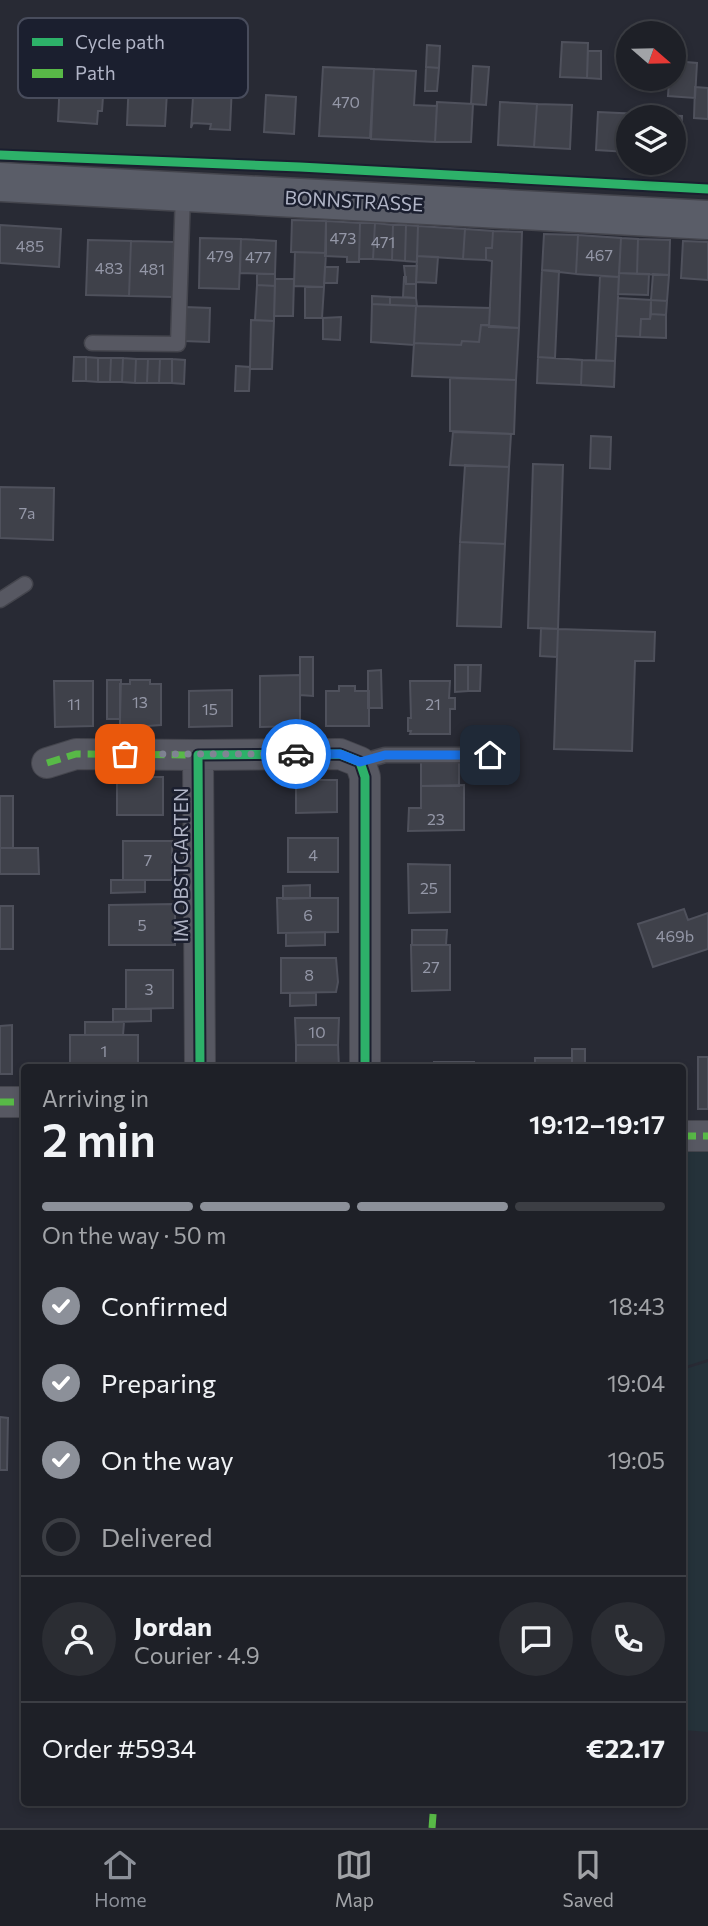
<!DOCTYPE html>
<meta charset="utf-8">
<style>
:root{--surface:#1e2027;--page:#2b2d33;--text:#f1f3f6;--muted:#a1a3a7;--line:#3c3e44;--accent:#8c9099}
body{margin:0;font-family:Commissioner,sans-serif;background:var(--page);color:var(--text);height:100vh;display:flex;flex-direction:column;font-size:26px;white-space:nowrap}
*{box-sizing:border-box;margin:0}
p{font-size:23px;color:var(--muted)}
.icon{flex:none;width:38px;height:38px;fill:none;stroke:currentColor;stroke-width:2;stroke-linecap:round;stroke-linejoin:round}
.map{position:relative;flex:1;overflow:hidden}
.panel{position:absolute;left:21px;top:1064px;width:665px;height:742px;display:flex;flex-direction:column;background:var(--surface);border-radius:7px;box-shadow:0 4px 10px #0003,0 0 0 2px var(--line)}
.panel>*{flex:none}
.needle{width:46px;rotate:110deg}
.tools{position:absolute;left:616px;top:21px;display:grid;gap:14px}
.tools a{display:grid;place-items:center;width:70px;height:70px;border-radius:50%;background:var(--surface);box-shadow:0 4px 10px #0003,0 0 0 2px var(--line);font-size:35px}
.pin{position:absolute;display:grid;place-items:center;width:60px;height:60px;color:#fff;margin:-30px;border-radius:14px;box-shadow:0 4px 10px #0006}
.courier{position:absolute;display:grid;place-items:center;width:70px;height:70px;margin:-35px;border:5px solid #1a73e8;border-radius:50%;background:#fff;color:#222;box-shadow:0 2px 9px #0007}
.summary em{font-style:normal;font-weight:600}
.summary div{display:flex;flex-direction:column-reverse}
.summary{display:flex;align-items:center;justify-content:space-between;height:119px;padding:0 21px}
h1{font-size:46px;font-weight:600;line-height:52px}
.bar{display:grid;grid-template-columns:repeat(4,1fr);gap:10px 7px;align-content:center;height:84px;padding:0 21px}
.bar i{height:9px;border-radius:5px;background:var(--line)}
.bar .current{background:var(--accent)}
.bar p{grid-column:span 4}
.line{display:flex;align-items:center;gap:18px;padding:0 21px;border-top:2px solid var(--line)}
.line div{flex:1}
.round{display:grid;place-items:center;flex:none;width:74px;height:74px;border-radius:37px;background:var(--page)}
ol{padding:0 21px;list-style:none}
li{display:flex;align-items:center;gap:21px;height:77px}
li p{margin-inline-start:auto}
li .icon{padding:7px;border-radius:50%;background:var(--accent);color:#fff;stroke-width:4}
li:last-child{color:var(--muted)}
li i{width:38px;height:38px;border:4px solid var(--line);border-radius:50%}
.dock{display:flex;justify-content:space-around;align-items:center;height:98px;border-top:2px solid var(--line);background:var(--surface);font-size:19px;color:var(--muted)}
.dock a{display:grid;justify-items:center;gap:4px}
.dock .current{color:var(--accent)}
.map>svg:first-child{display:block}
.green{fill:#25323a}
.building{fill:#3f414a;stroke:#4f515c;stroke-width:2}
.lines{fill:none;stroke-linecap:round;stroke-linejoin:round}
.service-casing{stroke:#44454d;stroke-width:17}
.minor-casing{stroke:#44454d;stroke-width:32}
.secondary-casing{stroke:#44454d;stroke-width:41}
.service{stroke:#575862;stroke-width:14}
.minor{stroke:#575862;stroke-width:30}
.secondary{stroke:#5a5d68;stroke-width:38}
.quiet{stroke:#58b947;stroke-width:7;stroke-dasharray:14 7;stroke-linecap:butt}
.cycleway-casing{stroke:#1b1f2f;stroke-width:13}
.cycleway{stroke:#2db169;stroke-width:9}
.done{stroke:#808493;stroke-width:7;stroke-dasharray:0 12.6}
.route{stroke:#1a73e8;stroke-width:9}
.labels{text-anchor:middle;stroke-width:5;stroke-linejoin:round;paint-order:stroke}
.number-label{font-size:16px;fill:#9497a7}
.street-label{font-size:19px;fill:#b0b4c6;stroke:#1b1f2f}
.key{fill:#1b1f2f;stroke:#484c5c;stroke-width:2}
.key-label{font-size:19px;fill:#b0b4c6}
</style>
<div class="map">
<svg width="708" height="1828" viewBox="0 0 708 1828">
<rect width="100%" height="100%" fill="#282a34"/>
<path class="green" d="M683 1151H708V1359L683 1367Z
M708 1362V1732L683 1730 682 1370Z"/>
<path class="building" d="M562 42 588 43 587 78 560 77Z
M427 45 440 46 439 68 426 67Z
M588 51H601V79L587 78Z
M130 56 169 58 165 126 127 125Z
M674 61 697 63 695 98 668 96 669 79H674Z
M473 66 489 67 486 105 471 104Z
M323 67 374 69 370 138 319 136Z
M426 67 439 68 437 91H425Z
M374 69 416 71 414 105 437 106 435 142 371 139Z
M60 80 104 82 102 111H98L97 124 58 121Z
M194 82 232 84 230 130 210 129 211 124 193 123 191 128Z
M695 87 708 88V119L694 118Z
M266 95 296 97 294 134 264 132Z
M437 102 473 104 471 142H435Z
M500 102 537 104 534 147 498 145Z
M537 104 572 105 570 149 534 147Z
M598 112 640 114 639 117H628V152L596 150Z
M640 114 682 116 680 155 674 154V117H639Z
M292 220 326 221V253L291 252Z
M326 221 360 223 359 262H347V257L325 256Z
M360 223H375L373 259H359Z
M375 223 393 225 392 260 373 259Z
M0 225 61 229 59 267 0 263Z
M393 225H406L405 261 392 260Z
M406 225 418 226 417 262 405 261Z
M418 226 465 229 463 259 417 256Z
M465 229 493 231 492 248H486V260L463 259Z
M493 231 522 232 519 328 489 327 492 261 486 260V248H492Z
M544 234 578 235 576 274 542 270Z
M578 235 621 238 619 277 576 274Z
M200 238 241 239 239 289 199 288Z
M621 238 638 239 637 274 619 273Z
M241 239 276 241 275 274 240 273Z
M638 239 670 240 669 275 637 274Z
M88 240 131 241 129 296 86 295Z
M131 241 174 242 173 297 129 296Z
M683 241 708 242V280L681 278Z
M295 252 326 253 324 287 294 286Z
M417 256 438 257 436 283 416 282Z
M404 266H417L416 284H406Z
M325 267H338L337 283H324Z
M542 270 559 271 555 358 538 357Z
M619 273 649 274 648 295 618 294Z
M257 274H275V286L257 285Z
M653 274 669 275 667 301 651 300Z
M600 276 619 277 615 361 596 360Z
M404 277H406V284H416V298L403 297Z
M275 279H294L293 316H274Z
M257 285 275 286 274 321 255 320Z
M305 287H324L322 318H305Z
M372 296 390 297V305L372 304Z
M390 297 416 298 417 306 390 305Z
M618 298 651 300 650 319H641L640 337 616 336Z
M651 300 667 301 666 315 651 314Z
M372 304 416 306 414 345 371 342Z
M416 306 490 308 489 325H481L479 342 462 341 461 345 414 343Z
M185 307 210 308 209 342 184 341Z
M651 314 666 315V338L640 337 641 319H650Z
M341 317 340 340 323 339V318Z
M251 320 274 321 272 369H250Z
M481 325 519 328 516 380 412 376 414 343 461 345 462 341 479 342Z
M74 357H86V381H73Z
M86 357 98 358V382L86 381Z
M538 357 582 360 581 385 537 383Z
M98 358H111L110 382H98Z
M111 358H123L122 382H110Z
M123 358 136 359 135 383 122 382Z
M136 359H148L147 383H135Z
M148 359H160L159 383H147Z
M160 359H172V383H159Z
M172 359 185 360 184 384 172 383Z
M582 360 615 361 614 387 581 385Z
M236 366 250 367 249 391H235Z
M450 378 516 380 514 434 450 431Z
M453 432 511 434 509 467 450 465Z
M591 436 611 437 610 469 590 468Z
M533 464 563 465 558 629 528 628Z
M465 465 509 467 505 544 460 542Z
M0 487 54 488 53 540 0 538Z
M460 542 505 544 501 627 457 626Z
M541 628 558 629 557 657 540 656Z
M558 629 655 632 654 661H635L632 751 554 749Z
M300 657H313V696L300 695Z
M455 665H468V691L455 692Z
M468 665H481L480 691H468Z
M381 670 382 708H368V671Z
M300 675V726L260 727V676Z
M107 680H121L120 719H107Z
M130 680H150V684H161V725L133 727V725H120V684H130Z
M54 681H93V726L55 727Z
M410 681H450L449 698H455V709H450V734H410L411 731H408V718H411Z
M339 686H355V691H369V726H326V691H339Z
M232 690V726L189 727V691Z
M421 762H459V786H421Z
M277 767H316L315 780H277Z
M117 777H163V815H117Z
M296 780H337V812L296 813Z
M464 785V830L408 831 409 808H421V786Z
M0 796H13V848H0Z
M288 838H338V872H288Z
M123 841H172V880H123Z
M0 848H38L39 874H0Z
M408 864 450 865V912L409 913Z
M111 880H145V892L111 893Z
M310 885V898L283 899V886Z
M277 898H338V932L278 933Z
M175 904V945H109V905Z
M0 906H13V949H0Z
M684 909 688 920 708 913V949L653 967 638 924Z
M412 930H447L446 945H412Z
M325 932V945L286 946V933Z
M411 945H450V990L412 991Z
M281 958H336L338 982 336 992 281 993Z
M126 970H173V1008L126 1009Z
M290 993H316V1005L290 1006Z
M113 1009H151V1021L113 1022Z
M295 1018H339L338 1045H296Z
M85 1022H124L123 1035H85Z
M12 1025V1074H0V1026Z
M70 1035H138V1068H70Z
M296 1045H338L339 1068H296Z
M572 1049H585V1068H572Z
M698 1057H708V1109H698Z
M535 1058H572V1068H535Z
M434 1062H474V1068H434Z
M0 1417 8 1418 7 1470H0Z"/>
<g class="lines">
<g class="service-casing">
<path id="service" d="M92 343 178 344 183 193
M0 600 25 584
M360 762 385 755H490"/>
</g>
<g class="minor-casing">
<path id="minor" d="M47 763 76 754 198 755
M200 1068 198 755 340 754 360 762 365 777V1068
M0 1102H24
M682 1136H708"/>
</g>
<g class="secondary-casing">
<path id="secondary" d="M0 182 708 220"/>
</g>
<use href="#service" class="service"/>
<use href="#minor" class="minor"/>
<use href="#secondary" class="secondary"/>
<path class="quiet" d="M47 763 76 754 198 755
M0 1102H24
M682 1136H708
M432 1828 434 1802"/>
<g class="cycleway-casing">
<path id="cycleway" d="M0 155 300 167 708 189
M200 1068 198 755 340 754 360 762 365 777V1068"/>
</g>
<use href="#cycleway" class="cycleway"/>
</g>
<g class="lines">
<path class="done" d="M125 754H296"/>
<path class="route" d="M296 754H340L360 762 385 755H490"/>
</g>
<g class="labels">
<g class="number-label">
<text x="346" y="108">470</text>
<text x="343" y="244">473</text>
<text x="383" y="248">471</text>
<text x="30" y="252">485</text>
<text x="599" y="261">467</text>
<text x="220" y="262">479</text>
<text x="258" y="263">477</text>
<text x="109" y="274">483</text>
<text x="152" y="275">481</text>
<text x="27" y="519">7a</text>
<text x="140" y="708">13</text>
<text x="74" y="710">11</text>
<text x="433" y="710">21</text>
<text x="210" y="715">15</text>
<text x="436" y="825">23</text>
<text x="313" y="861">4</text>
<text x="148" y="866">7</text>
<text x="429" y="894">25</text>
<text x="308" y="921">6</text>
<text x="142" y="931">5</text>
<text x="675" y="942">469b</text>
<text x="431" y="973">27</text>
<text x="309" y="981">8</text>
<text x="149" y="995">3</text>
<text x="317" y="1038">10</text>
<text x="104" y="1057">1</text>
</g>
<g class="street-label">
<text transform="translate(354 201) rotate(3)" y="7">BONNSTRASSE</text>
<text transform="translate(181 865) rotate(-90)" y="7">IM OBSTGARTEN</text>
</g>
</g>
<rect x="18" y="18" width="230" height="80" rx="10" class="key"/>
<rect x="32" y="38" width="31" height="8" fill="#2db169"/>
<rect x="32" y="69" width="31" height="9" fill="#58b947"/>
<g class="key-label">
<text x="75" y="49">Cycle path</text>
<text x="75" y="80">Path</text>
</g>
</svg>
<div class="tools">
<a><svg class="needle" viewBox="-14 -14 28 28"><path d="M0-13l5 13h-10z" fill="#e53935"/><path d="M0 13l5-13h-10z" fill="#a1a3a7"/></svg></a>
<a><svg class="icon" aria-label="layers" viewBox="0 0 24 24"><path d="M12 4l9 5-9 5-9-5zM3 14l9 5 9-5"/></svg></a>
</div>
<div class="pin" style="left:125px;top:754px;background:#ea580c"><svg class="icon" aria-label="bag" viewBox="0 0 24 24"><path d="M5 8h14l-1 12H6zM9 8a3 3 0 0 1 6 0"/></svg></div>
<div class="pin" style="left:490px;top:755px;background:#1f2937"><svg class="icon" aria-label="home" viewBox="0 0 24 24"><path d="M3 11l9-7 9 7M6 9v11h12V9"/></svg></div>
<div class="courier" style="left:296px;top:754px"><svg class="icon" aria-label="car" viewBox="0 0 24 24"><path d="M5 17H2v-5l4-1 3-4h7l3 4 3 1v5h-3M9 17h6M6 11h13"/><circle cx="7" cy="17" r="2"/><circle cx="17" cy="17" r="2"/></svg></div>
<section class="panel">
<div class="summary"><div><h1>2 min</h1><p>Arriving in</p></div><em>19:12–19:17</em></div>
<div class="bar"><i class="current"></i><i class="current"></i><i class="current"></i><i></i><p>On the way · 50 m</p></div>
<ol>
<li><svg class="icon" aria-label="check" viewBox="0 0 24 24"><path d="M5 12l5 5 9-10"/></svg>Confirmed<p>18:43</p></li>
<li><svg class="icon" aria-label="check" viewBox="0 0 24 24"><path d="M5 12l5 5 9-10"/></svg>Preparing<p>19:04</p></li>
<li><svg class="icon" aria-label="check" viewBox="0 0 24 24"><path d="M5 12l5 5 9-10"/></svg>On the way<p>19:05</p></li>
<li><i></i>Delivered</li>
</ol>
<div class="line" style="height:126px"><a class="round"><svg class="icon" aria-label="person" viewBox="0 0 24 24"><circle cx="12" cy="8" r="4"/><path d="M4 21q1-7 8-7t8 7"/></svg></a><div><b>Jordan</b><p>Courier · 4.9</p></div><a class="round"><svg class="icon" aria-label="chat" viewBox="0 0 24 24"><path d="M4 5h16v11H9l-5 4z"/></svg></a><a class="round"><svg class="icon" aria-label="phone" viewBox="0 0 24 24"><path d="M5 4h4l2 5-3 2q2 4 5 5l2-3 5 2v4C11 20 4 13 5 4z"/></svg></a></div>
<div class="line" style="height:91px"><div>Order #5934</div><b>€22.17</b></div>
</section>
</div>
<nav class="dock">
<a class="current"><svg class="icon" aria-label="home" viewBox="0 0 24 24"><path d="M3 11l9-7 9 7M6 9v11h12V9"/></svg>Home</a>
<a><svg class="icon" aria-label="map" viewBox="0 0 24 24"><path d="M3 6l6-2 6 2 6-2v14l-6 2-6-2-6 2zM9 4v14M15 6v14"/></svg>Map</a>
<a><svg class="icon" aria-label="saved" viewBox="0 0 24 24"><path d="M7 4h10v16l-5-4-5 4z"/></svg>Saved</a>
</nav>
